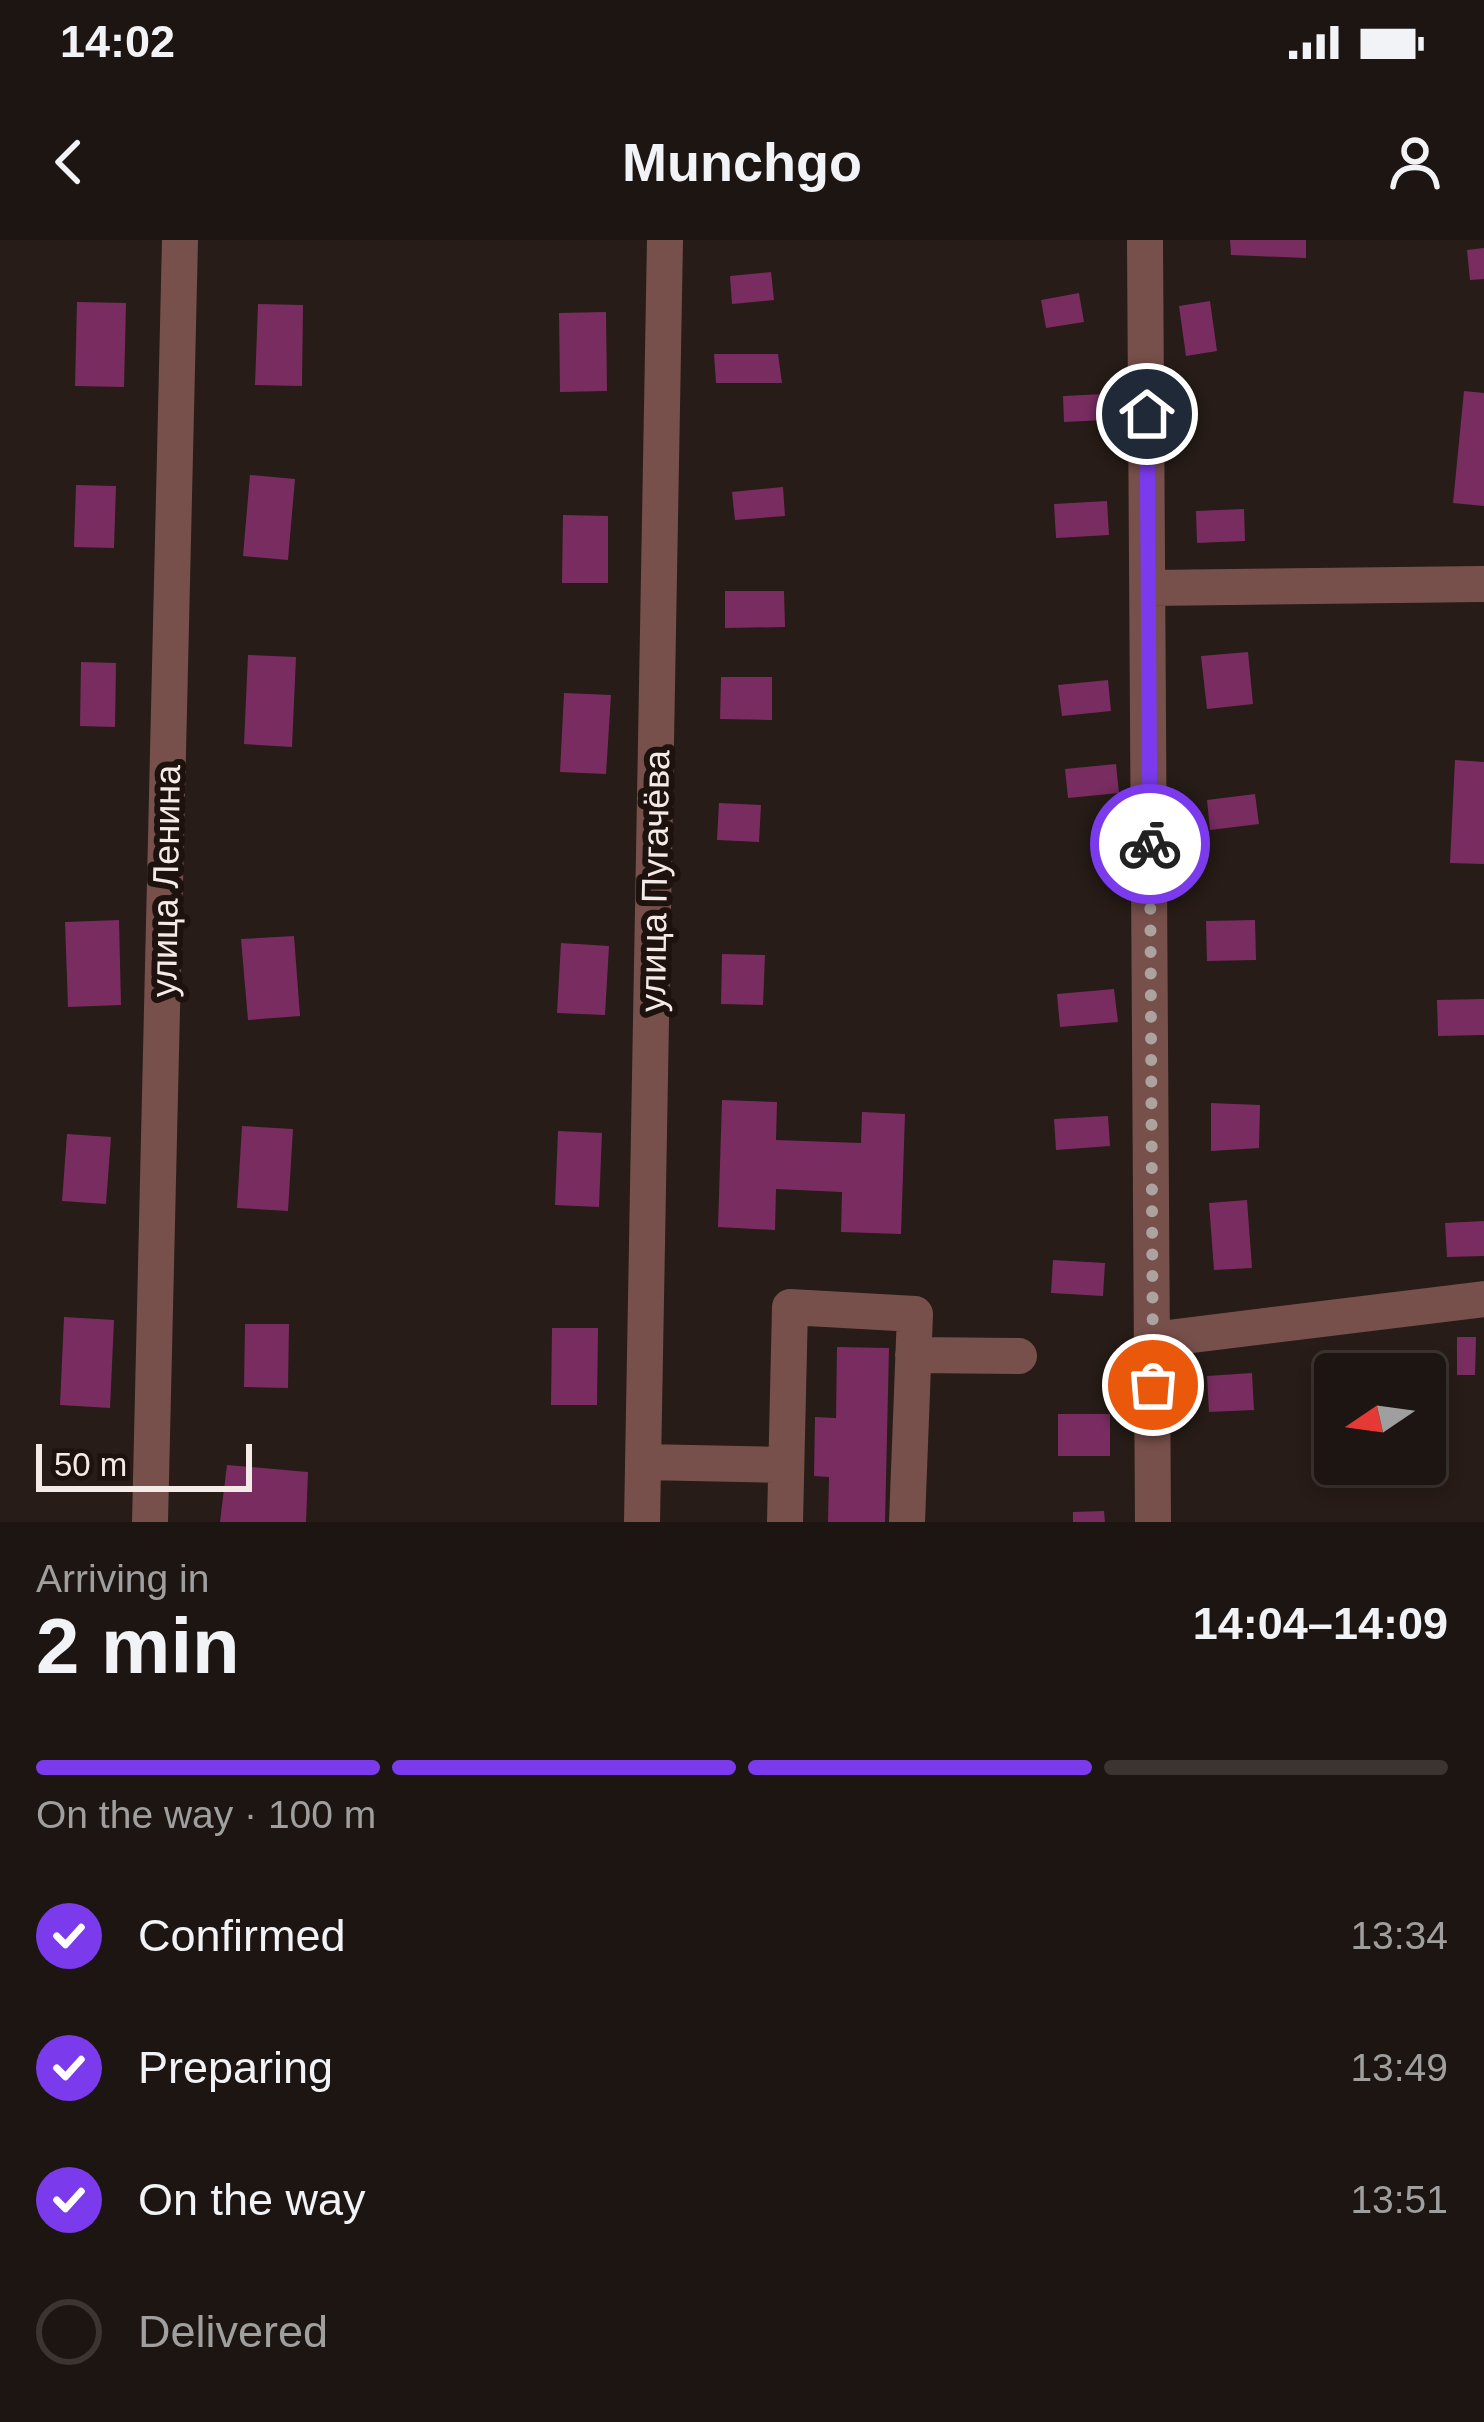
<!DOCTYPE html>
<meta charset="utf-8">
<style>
:root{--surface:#1d1511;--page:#251e1a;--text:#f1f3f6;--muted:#a09f9f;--line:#3b3431;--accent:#7c3aed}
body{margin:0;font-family:Arial,sans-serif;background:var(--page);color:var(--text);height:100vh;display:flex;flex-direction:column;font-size:45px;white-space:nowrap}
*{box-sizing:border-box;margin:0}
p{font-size:39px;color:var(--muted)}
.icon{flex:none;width:66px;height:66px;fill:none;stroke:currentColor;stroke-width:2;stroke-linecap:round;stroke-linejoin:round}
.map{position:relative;height:1282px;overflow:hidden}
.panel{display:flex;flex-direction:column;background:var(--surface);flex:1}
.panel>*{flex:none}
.needle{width:78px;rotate:257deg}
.buttons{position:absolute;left:1314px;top:1113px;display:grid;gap:24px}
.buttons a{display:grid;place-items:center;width:132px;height:132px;border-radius:12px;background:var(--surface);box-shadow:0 6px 18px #0003,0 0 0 3px var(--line);font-size:60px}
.scale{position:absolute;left:36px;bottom:30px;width:216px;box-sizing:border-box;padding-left:12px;border:6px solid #f4ebe8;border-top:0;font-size:33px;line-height:42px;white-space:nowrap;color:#f4ebe8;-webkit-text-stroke:9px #1d120e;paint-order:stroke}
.pin{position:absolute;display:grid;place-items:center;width:102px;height:102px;color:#fff;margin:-51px;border:6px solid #fff;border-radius:50%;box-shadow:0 3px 12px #0007}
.courier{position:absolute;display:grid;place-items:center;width:120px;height:120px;margin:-60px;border:9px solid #7c3aed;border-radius:50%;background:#fff;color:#222;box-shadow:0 3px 15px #0007}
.head em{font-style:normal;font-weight:700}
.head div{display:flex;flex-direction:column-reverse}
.head{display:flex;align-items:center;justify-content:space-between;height:204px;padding:0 36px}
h1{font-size:78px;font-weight:700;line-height:90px}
.bar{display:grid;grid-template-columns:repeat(4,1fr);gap:18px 12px;align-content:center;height:144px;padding:0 36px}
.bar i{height:15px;border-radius:9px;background:var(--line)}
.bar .selected{background:var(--accent)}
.bar p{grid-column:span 4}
ol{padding:0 36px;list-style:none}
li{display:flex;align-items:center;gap:36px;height:132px}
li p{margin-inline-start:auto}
li .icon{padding:12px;border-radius:50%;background:var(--accent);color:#fff;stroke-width:4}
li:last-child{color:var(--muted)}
li i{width:66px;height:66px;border:6px solid var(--line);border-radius:50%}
.status{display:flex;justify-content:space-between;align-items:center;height:84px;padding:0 60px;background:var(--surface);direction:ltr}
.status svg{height:33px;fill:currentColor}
header{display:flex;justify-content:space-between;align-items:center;height:156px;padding:0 36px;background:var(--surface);font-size:54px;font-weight:700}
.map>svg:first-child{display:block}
.building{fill:#792c60}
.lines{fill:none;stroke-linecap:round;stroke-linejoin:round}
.minor{stroke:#78504b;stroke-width:36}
.done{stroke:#aca39f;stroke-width:12;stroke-dasharray:0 21.6}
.route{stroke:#7c3aed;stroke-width:15}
.labels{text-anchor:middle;stroke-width:12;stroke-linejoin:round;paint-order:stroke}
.street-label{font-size:36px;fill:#f4ebe8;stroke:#1d120e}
</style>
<div class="status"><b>14:02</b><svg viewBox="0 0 49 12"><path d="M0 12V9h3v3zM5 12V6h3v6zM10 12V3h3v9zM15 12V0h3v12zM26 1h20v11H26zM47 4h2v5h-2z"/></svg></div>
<header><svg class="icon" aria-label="back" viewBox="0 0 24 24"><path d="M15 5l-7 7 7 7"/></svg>Munchgo<svg class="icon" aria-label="person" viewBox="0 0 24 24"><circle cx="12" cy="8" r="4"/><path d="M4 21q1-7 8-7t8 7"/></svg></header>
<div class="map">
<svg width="1484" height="1282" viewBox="0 0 1484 1282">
<rect width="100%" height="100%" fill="#271c17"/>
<path class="building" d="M1230 0H1306V18L1231 15Z
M1484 8V39L1470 40 1467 10Z
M771 32 774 60 732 64 730 36Z
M1079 53 1084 82 1046 88 1041 60Z
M1210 61 1217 111 1186 116 1179 66Z
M77 62 126 63 124 147 75 146Z
M258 64 303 65 302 146 255 145Z
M606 72 607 151 560 152 559 73Z
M714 114H778L782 143H716Z
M1464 151 1484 153V266L1453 263Z
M1105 154 1106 180 1064 182 1063 156Z
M250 235 295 239 288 320 243 316Z
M76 245 116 246 114 308 74 307Z
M783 247 785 276 735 280 732 252Z
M1107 261 1109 295 1056 298 1054 264Z
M1244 269 1245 301 1197 303 1196 271Z
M563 275 608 276V343H562Z
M725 351H784L785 387 725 388Z
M1248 412 1253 464 1207 469 1201 416Z
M248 415 296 417 292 507 244 504Z
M81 422 116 423 115 487 80 486Z
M721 437H772V480L720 479Z
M1108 440 1111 471 1062 476 1058 445Z
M564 453 611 455 606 534 560 532Z
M1455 520 1484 522V624L1450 623Z
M1116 524 1119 553 1068 558 1065 529Z
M1255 554 1259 584 1210 590 1207 560Z
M719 563 761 565 759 602 717 600Z
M119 680 121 765 68 767 65 682Z
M1255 680 1256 720 1207 721 1206 681Z
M294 696 300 776 248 780 241 699Z
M561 703 609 706 605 775 557 773Z
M722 714 765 715 763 765 721 764Z
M1114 749 1118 782 1060 787 1057 754Z
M1484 759V795L1438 796 1437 760Z
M722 860 777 862 776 900 861 903 862 872 905 874 901 994 841 992 842 952 776 949 775 990 718 987Z
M1211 863 1260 865 1259 908 1211 911Z
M1108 876 1110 906 1056 910 1054 879Z
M242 886 293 889 288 971 237 968Z
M558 891 602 893 599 967 555 965Z
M67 894 111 897 106 964 62 961Z
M1247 960 1252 1028 1214 1030 1209 963Z
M1484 981V1016L1447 1017 1445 983Z
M1053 1020 1105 1023 1103 1056 1051 1053Z
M64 1077 114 1080 110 1168 60 1165Z
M245 1084H289L288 1148 244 1147Z
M552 1088H598L597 1165H551Z
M1457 1097H1476L1475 1135H1457Z
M837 1107 889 1108 885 1282H828L829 1237 814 1236 815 1177 836 1178Z
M1252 1133 1254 1170 1209 1172 1207 1136Z
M1058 1174H1110V1216H1058Z
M227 1225 308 1232 306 1282H220Z
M1104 1271 1105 1282H1073V1272Z"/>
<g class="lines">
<path class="minor" d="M1145 0 1153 1282
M1149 348 1484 344
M1152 1100 1484 1059
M913 1115 1019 1116
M643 1222 786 1225
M150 1282 180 0
M642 1282 665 0
M785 1282 790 1067 915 1074 907 1282"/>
</g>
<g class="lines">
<path class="done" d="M1150 604 1153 1145"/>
<path class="route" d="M1147 174 1150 604"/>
</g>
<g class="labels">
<g class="street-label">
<text transform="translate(165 641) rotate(-89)" y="13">улица Ленина</text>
<text transform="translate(654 641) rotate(-89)" y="13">улица Пугачёва</text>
</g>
</g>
</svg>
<div class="buttons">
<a><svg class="needle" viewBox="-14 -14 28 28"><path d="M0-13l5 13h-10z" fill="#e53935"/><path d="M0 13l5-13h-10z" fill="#a09f9f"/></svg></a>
</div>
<div class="scale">50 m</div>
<div class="pin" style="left:1153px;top:1145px;background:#ea580c"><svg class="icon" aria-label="bag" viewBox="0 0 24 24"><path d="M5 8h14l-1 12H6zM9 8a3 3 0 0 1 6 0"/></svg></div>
<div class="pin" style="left:1147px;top:174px;background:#1f2937"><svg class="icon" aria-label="home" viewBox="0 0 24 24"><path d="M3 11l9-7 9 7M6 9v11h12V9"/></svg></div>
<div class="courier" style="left:1150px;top:604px"><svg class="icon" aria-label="bike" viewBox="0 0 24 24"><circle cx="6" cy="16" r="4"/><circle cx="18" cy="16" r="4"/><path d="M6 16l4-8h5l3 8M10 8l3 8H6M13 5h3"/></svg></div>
</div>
<section class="panel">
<div class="head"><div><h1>2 min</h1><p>Arriving in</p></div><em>14:04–14:09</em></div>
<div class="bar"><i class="selected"></i><i class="selected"></i><i class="selected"></i><i></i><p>On the way · 100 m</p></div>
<ol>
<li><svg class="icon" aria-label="check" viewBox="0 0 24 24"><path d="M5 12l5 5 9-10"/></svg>Confirmed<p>13:34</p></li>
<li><svg class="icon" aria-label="check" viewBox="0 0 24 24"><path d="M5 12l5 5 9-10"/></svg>Preparing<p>13:49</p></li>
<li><svg class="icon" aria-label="check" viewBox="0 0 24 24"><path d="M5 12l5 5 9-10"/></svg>On the way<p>13:51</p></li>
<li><i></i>Delivered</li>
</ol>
</section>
